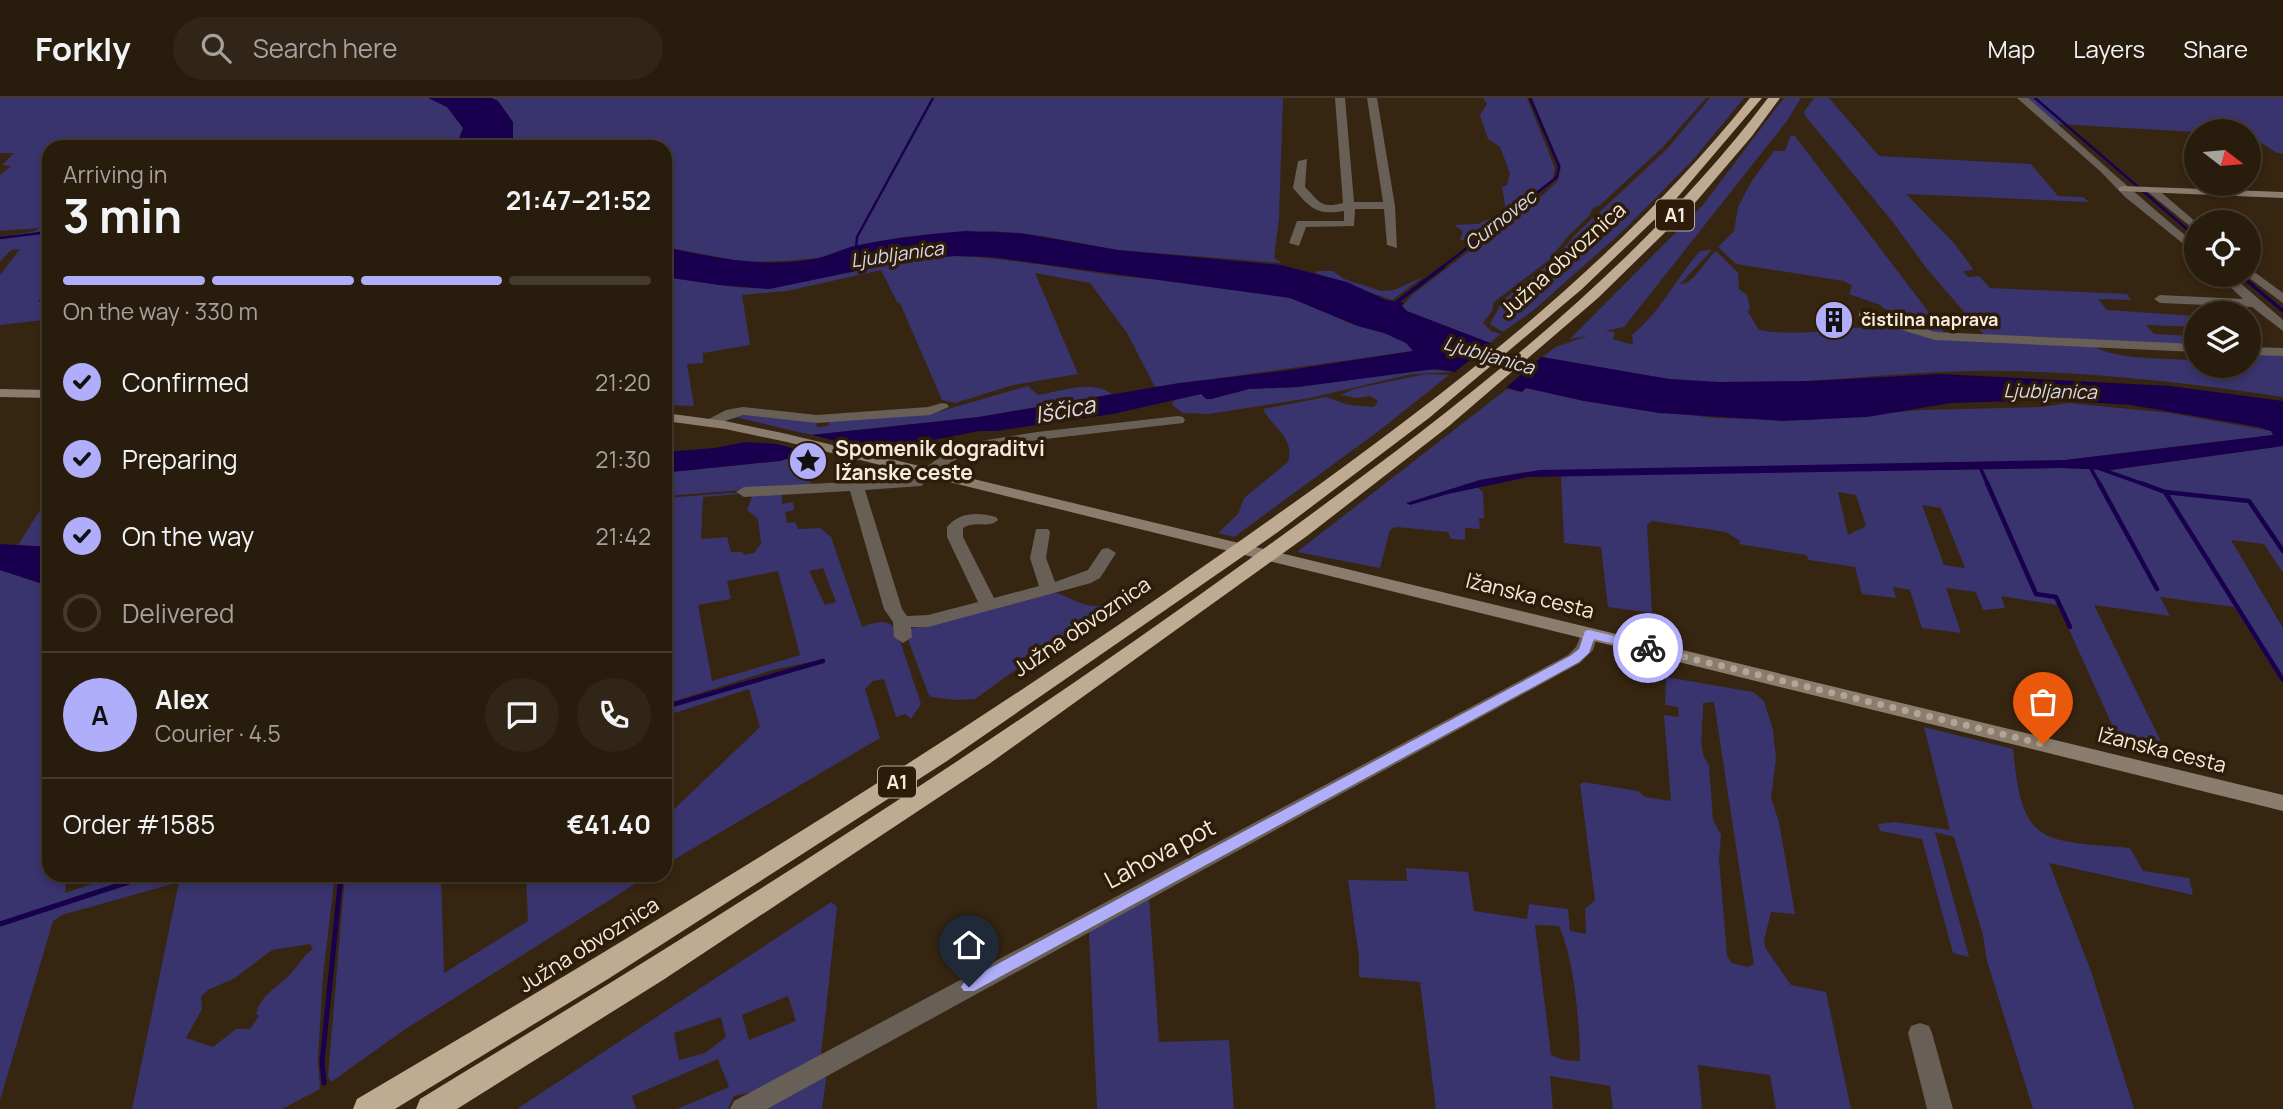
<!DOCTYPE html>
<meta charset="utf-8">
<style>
:root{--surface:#281c0d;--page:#302516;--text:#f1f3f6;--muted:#a5a19d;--line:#443a2e;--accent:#b0aefa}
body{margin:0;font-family:Manrope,sans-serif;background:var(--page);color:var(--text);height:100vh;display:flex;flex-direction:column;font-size:26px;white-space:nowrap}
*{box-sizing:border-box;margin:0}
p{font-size:23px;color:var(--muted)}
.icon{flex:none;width:38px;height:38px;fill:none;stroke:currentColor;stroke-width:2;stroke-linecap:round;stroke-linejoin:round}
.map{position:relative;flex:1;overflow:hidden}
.panel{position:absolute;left:42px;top:42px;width:630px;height:742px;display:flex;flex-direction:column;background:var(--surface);border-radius:21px;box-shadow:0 4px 10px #0003,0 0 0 2px var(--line)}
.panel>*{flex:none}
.needle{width:46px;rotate:106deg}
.fabs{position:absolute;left:2184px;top:21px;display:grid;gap:14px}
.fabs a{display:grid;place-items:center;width:77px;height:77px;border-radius:50%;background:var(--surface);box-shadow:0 4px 10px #0003,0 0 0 2px var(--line);font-size:35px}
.pin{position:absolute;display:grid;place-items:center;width:60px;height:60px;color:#fff;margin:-72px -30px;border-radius:50% 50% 50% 0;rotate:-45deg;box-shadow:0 0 7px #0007}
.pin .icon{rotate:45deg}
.courier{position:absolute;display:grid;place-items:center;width:70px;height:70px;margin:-35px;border:5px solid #b0aefa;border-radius:50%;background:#fff;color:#222;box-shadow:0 2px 9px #0007}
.overview em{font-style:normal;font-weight:700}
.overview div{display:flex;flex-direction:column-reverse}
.overview{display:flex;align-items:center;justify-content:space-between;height:119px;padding:0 21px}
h1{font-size:46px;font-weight:700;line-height:52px}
.bar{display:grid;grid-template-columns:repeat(4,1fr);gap:10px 7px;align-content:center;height:84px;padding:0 21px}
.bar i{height:9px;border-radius:5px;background:var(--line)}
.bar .active{background:var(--accent)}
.bar p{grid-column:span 4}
.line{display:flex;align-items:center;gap:18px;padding:0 21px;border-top:2px solid var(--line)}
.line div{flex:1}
.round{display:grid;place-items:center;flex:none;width:74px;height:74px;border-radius:37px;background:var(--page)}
ol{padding:0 21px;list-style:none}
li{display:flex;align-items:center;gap:21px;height:77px}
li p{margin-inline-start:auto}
li .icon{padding:7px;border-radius:50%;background:var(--accent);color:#111;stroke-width:4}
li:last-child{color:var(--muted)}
li i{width:38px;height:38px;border:4px solid var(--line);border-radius:50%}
header{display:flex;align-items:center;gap:42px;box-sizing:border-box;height:98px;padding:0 35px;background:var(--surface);border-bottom:2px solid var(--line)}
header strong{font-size:33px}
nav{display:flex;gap:38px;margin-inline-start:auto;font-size:24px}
.search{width:490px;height:63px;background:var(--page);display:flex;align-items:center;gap:18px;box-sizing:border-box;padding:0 24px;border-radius:38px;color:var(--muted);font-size:26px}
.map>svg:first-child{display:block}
.green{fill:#39346d;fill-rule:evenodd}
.water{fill:#19004e}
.pier{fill:#362511}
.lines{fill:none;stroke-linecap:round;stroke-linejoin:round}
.stream-far3{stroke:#19004e;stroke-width:2.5}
.stream-far2{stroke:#19004e;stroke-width:3.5}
.stream-far1{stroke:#19004e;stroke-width:4.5}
.stream{stroke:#19004e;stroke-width:5}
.street{fill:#685f56;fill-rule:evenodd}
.secondary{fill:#8b7d6e;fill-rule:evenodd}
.highway{fill:#bfaa92;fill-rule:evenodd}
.route{fill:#b0aefa}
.done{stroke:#b2a596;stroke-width:7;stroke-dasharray:0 12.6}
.labels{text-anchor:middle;stroke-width:7;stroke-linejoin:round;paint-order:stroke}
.far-poi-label{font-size:18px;font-weight:bold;fill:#f5eade;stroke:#2c1c08;text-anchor:start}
.shield{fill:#2c1c08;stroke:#b9ac9e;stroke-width:2}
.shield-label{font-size:19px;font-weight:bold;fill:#f5eade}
.far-water-label{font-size:19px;font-style:italic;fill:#d8d9f0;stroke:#2c1c08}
.street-label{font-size:21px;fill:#f5eade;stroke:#2c1c08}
.poi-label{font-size:21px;font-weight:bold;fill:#f5eade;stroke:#2c1c08;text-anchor:start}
.water-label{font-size:23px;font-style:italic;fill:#d8d9f0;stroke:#2c1c08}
.near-street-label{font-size:24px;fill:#f5eade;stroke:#2c1c08}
</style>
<header>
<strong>Forkly</strong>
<div class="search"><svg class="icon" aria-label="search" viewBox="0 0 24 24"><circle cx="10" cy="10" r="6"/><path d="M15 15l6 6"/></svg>Search here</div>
<nav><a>Map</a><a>Layers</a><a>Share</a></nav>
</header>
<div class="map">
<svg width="2283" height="1011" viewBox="0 0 2283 1011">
<rect width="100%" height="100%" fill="#362511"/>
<path class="green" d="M0 0H429L447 9 463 30 456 49H49V133L0 139 35 133 39 130 0 133V77L11 68 2 67 14 55H0Z
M492 0H1283L1279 120 1274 160 1282 165 1118 152 1042 138 993 133 903 139 853 149 818 160 783 163 745 164 665 149V49H513V25L498 3Z
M1483 0H1527L1555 70 1553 81 1539 93 1469 143 1460 142 1463 133 1454 127 1478 126 1506 113 1502 89 1507 87 1510 75 1500 49 1488 41 1480 17 1487 6Z
M1532 0H1706L1663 49 1600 107 1592 111 1590 117 1569 137 1549 162 1494 204 1492 213 1483 225 1491 233 1501 236 1490 245 1406 213 1402 208 1413 196 1545 95 1558 82 1561 69Z
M1710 0H1744L1692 63 1625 131 1535 211 1503 234 1490 226 1503 202 1554 162 1575 137 1667 51Z
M1784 0H1801L1787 23 1624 229 1605 233 1615 234 1613 241 1633 247 1632 237C1664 210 1673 184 1700 153L1712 152 1679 187 1688 184 1695 178 1715 153 1717 154 1738 175 1739 191 1747 197 1750 210 1748 214 1759 232C1793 238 1832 232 1866 229L1865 223 1871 222 1936 241 2095 249C2121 263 2166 259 2196 263V268H2249V256L2283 257V299C2191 285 2096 274 2003 273 1905 271 1808 289 1711 284 1654 282 1598 269 1542 259L1556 249 1587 238 1570 241 1702 108Z
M1814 0H1829L1879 58 2031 66 2058 98 2083 99 2089 104 1906 96 1954 145 1971 168 1973 172 1963 173 1968 179 1979 178 1990 190 2127 196 2131 202 2098 201 2107 212 2196 218V229L2146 227 2154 236 2196 238V247L1985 238 1927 171 1892 123 1806 19 1804 14Z
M2027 0H2283V56L2277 55 2249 37V33L2196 34 2056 26Z
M1791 37 1795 38 1946 237 1910 230 1880 207 1849 196 1852 188 1844 183 1736 166 1718 149 1734 133 1738 109 1751 84 1774 53H1785Z
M49 135V200L40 201 38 204 49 203V214L43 222 0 227V177L20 151 11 152 0 164V141Z
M955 158C1010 160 1064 171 1119 178 1176 184 1238 185 1293 201 1317 208 1338 222 1361 229 1377 234 1406 238 1413 253L1155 289 1127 235 1090 185 1035 175 1078 276 1013 287 955 305 942 302 900 205 897 204 881 172 787 193 742 197 750 247 703 255V265L687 266 694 308 665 307V179L735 189 769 191 914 161Z
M1318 173H1333L1344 181 1381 193 1394 192 1423 179 1392 202 1315 175Z
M1427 271 1454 274 1412 276 1310 300 1209 316 1183 315 1172 307 1174 302 1202 296 1211 301 1249 291 1298 289Z
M1426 276 1449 277 1380 332 1234 439 1218 435 1238 416 1244 400 1288 364C1295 338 1272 330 1263 311L1326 299 1349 307 1374 309 1378 303 1370 298 1357 300 1340 297 1354 291Z
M1028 288 1038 297C1061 293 1092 281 1112 296L979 319 811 337 735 319 741 317 816 324 817 329 828 328 829 324 934 315Z
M1526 290 1584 303 1714 320 1808 322 1921 312 2041 309 2069 305 2170 315 2271 333 2274 337 2065 362 1525 374 1480 382 1407 405 1477 389 1483 394 1484 420H1479L1480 431 1465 430V442L1451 441 1448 434 1396 429 1390 432 1380 470 1297 454 1499 297 1507 291 1522 294Z
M2283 348V475L2264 446 2231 442 2283 530V586L2234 509 2160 499 2170 518 2094 507 2169 660 2122 649 2058 507 2001 498 2005 510 1983 512 1976 494 1946 490 1961 535 1922 530 1910 492 1893 489 1896 500 1862 496 1855 469 1809 462 1806 457 1739 446 1740 443 1726 434 1652 423 1647 427 1652 515 1608 509 1601 449 1564 445 1561 377 2062 370 2111 372ZM1838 394 1856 397 1866 428 1848 437ZM1922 407 1941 410 1965 470 1944 467Z
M796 358 804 359 798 361 812 387 665 398V377L670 374 780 363Z
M782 394V406L793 404 794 412 785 414 787 425 795 424 798 431 820 430 831 439 862 529C875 524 885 520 896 531L921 606 911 621 906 616 896 619 884 581 873 583 865 591 880 640 665 767V720L760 629 749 591 665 618V611L825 564V561L776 571 665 606V400L730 395 742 396 703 399 701 441 727 439 731 454H742L744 457 754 455 761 446 758 421 747 412 753 396ZM823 470 836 504 825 507 809 473ZM778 473 800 557 712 583 698 507 731 501 727 483Z
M49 398V449L18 447Z
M0 472 49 488V777H67L65 795 118 777H335L323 878 318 961 320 991 282 1011H132L179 784 62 817 53 823 0 1002ZM310 846 313 851C301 859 295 874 283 883 271 893 260 900 256 916L259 918 250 931H236L213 949 186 940 202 911 201 899 208 892 235 880 272 852Z
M1052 494C1068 497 1079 508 1096 508 1111 508 1121 497 1135 496L1121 510 1011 575 975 601 957 602 931 599 928 595 907 539 912 530Z
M1666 579 1753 594 1764 603 1773 632 1776 660 1771 700 1779 724 1795 816 1771 814 1764 843 1766 851 1791 887 1826 894 1851 1011H1776L1770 977 1698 967 1702 1011H1613L1610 988 1550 978 1553 1011H1436L1420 884 1359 879V859L1348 782 1407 783 1406 770 1468 774 1474 813 1527 821 1529 806 1568 811 1570 833 1586 836 1585 811 1595 802 1580 686 1584 684 1638 693 1645 699 1671 703 1664 617 1679 619 1678 609 1665 607ZM1714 604 1754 866 1748 869 1732 865 1727 858 1719 761 1721 737 1713 722 1709 667C1696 653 1704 623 1703 605ZM1535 827 1559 828C1574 859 1580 928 1580 963L1564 962 1551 957Z
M1924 629 2013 651C2022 750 2043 742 2130 750L2143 773 2189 780 2193 797 2049 765 2091 873 2134 1011H2033L1987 863 1983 837 1954 739 1935 734 1969 859 1953 855 1922 741 1880 733 1878 726 1895 724 1950 732Z
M345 777H441L444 875 528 823 526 777H649L404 932 331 984 328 978Z
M1149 800 1159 944 1229 942 1234 1011H1097L1089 834Z
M831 804 837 809 821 957 768 990 734 998 728 1011H677L729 989 718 961 632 998 636 1011H517ZM788 898 796 923 749 942 742 917ZM721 919 726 939 705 955 679 962 674 935Z
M827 974 822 1011H758Z"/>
<path class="water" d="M428 0H492L498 3 513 24V49H456L463 30 447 9Z
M965 133 1020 135 1118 152 1281 167 1347 184 1386 202 1404 205 1402 208 1407 213 1490 245 1542 259 1669 281 1719 284 1810 283 1941 276 2170 288 2283 303V348L2111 372 2062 370 1528 379 1448 396 1410 407 1406 405 1480 382 1540 372 2065 362 2273 337 2271 333 2258 329 2131 307 2055 302 1951 305 1867 319 1782 323 1659 315 1584 303 1526 290 1522 294 1450 273 1435 271 1298 289 1249 291 1211 301H1206L1201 296 1113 316 996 333H979L919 345 902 344 864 349 843 355 804 359 796 358 780 363 671 374 665 377V354L715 350 745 344 776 346 811 337 979 319 1179 285 1283 273 1413 253 1406 245 1384 235 1358 228 1290 200 991 159 955 158 914 161 769 191 719 187 665 179V149C715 160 767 171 819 160 831 157 842 151 854 148 891 140 928 136 965 133Z
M0 446 49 449V488L0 472Z"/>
<path class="pier" d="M1495 242 1545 256 1502 293 1451 277Z
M804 335 871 352 833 360 760 342 776 343Z"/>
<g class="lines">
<path class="stream-far3" d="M2035 0 2196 139
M0 140 49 134
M856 151 857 139 933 0
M1440 171 1557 79 1559 68 1530 0"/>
<path class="stream-far2" d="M2240 177 2283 213
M1393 207 1443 169
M1979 367 1988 387
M2090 369 2100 387
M2098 370 2146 387"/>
<path class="stream-far1" d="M1987 385 2036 496 2056 499 2070 529
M2099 385 2157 491
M2141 385 2165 394 2249 403 2283 453
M2165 394 2283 582
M665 609 823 563"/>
<path class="stream" d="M0 826 150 777
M324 985 322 964 341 777"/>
<path class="street" d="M1335 0H1345L1354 104H1383L1367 0H1377L1395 108 1397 150 1387 147 1384 111H1355L1354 128 1306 129 1299 148 1289 145 1297 123H1344V113C1316 118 1309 109 1293 90L1298 63 1307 61 1305 89C1319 103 1320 111 1343 105Z
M2017 0H2028C2084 49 2138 99 2196 146V156L2125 99 2100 73Z
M2148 90H2156L2196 124V133L2148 94Z
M2249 170 2283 195V205L2245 177H2249Z
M2218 177H2231L2283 222V233L2252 209 2160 205 2154 201 2160 197 2243 201Z
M1864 212 1935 234 2196 246V254L1935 242 1859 219V213Z
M2249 249 2283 250V258L2249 257Z
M942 305 947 306 949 309 930 317 817 325 743 317 710 328 703 324 726 312 743 309 817 317 928 309Z
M1178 318 1183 319 1185 322 1183 325 1037 342 972 354 951 364 921 388 865 392 902 511 907 518 928 517 978 504 947 439V429C959 414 978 414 996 419L998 422C989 431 975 422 963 430V439L994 500 1039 488 1030 460 1036 431H1048L1050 434 1046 460 1055 484 1088 472 1102 451 1108 450 1116 455 1100 480 1091 485 928 529H911L912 539 903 545 894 539 893 524 884 511 850 393 744 399 736 394 744 389 911 381 941 358 968 345 1037 334Z
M1589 530 1598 536 1593 552 1580 565 767 1011H730L734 1003 1568 557 1576 549 1583 532Z
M1920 925 1929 928 1932 935 1953 1011H1927L1908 935 1911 928Z"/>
<path class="secondary" d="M2123 88 2283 94V100L2119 93V89Z
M0 291 49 292V300L0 299Z
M665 315 725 323 787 336 2283 697V713L787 344 725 331 665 323Z"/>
<path class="highway" d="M1750 0H1762L1676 101 1582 191 1429 320 1278 434 947 663 608 881 395 1011H353L357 1001C648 830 937 655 1214 461 1406 327 1602 184 1750 0Z
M1768 0H1780L1752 38 1694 106 1598 200 1449 328 1307 438 989 666 663 882 457 1011H416L420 1001C703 830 983 654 1251 460 1436 326 1628 184 1768 0Z"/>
</g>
<path class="route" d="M1589 532 1652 547 1654 550 1648 554 1594 541 1589 555 1579 564 974 893H964L961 889 964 884 1570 558 1579 551 1585 533Z"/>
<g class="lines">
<path class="done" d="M1648 550 2043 646"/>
</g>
<defs>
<g id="building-disc" transform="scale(2.0125)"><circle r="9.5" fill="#b0aefa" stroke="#2c1c08"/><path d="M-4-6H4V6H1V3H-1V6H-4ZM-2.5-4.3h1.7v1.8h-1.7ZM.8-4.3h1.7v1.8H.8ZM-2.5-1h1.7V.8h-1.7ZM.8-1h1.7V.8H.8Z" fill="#111"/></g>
<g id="sight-disc" transform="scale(2.0125)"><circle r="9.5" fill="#b0aefa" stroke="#2c1c08"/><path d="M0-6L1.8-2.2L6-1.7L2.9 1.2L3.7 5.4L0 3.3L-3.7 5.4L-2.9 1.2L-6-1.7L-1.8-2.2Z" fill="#111"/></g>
</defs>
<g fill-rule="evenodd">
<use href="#building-disc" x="1834" y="222"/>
<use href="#sight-disc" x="808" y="363"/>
</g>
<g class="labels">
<g class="far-poi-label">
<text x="1861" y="228">čistilna naprava</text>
</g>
<g class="shield">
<rect x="1656" y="101.5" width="38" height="31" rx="5"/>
<rect x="878" y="668.5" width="38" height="31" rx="5"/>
</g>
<g class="shield-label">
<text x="1675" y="124">A1</text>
<text x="897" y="691">A1</text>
</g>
<g class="far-water-label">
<text transform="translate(1500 122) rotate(-38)" y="7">Curnovec</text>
<text transform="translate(897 156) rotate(-8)" y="7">Ljubljanica</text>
<text transform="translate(1489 257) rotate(16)" y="7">Ljubljanica</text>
<text transform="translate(2050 293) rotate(1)" y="7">Ljubljanica</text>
</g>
<g class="street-label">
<text transform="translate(1563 162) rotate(-42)" y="7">Južna obvoznica</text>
<text transform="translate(1530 498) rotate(14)" y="7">Ižanska cesta</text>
<text transform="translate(1082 529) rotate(-34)" y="7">Južna obvoznica</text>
<text transform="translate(2162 652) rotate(14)" y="7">Ižanska cesta</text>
<text transform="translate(589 847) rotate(-32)" y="7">Južna obvoznica</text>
</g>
<g class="poi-label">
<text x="835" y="358">Spomenik dograditvi<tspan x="835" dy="24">Ižanske ceste</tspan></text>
</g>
<g class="water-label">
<text transform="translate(1065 312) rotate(-11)" y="8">Iščica</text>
</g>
<g class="near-street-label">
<text transform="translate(1160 756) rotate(-28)" y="8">Lahova pot</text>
</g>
</g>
</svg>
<div class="fabs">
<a><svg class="needle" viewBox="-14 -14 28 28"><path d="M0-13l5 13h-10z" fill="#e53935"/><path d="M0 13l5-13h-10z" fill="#a5a19d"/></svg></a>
<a><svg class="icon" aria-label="locate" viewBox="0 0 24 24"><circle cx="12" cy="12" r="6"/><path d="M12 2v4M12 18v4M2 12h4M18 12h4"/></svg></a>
<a><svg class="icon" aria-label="layers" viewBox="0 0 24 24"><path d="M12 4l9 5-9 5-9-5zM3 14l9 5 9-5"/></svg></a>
</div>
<div class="pin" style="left:2043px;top:646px;background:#ea580c"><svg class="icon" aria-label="bag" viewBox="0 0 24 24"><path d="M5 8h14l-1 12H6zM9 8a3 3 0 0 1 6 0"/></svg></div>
<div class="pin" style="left:969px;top:889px;background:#1f2937"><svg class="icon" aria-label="home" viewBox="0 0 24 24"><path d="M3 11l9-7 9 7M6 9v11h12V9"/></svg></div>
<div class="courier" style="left:1648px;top:550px"><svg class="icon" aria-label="bike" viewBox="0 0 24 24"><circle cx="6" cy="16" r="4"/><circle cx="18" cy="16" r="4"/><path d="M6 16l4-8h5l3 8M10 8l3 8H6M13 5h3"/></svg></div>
<section class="panel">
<div class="overview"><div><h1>3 min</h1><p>Arriving in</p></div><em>21:47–21:52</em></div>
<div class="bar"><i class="active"></i><i class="active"></i><i class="active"></i><i></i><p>On the way · 330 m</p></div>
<ol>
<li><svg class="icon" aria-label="check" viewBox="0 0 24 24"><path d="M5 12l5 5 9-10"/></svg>Confirmed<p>21:20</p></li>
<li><svg class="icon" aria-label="check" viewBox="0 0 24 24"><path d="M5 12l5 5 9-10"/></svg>Preparing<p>21:30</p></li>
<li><svg class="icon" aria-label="check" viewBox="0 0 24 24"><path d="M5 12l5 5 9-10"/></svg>On the way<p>21:42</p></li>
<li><i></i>Delivered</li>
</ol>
<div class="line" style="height:126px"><b class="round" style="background:var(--accent);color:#111">A</b><div><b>Alex</b><p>Courier · 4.5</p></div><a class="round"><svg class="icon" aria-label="chat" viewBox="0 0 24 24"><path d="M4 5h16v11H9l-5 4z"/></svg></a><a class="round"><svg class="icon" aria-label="phone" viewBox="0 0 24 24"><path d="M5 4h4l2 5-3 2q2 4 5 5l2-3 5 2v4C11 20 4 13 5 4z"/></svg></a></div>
<div class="line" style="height:91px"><div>Order #1585</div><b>€41.40</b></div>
</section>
</div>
